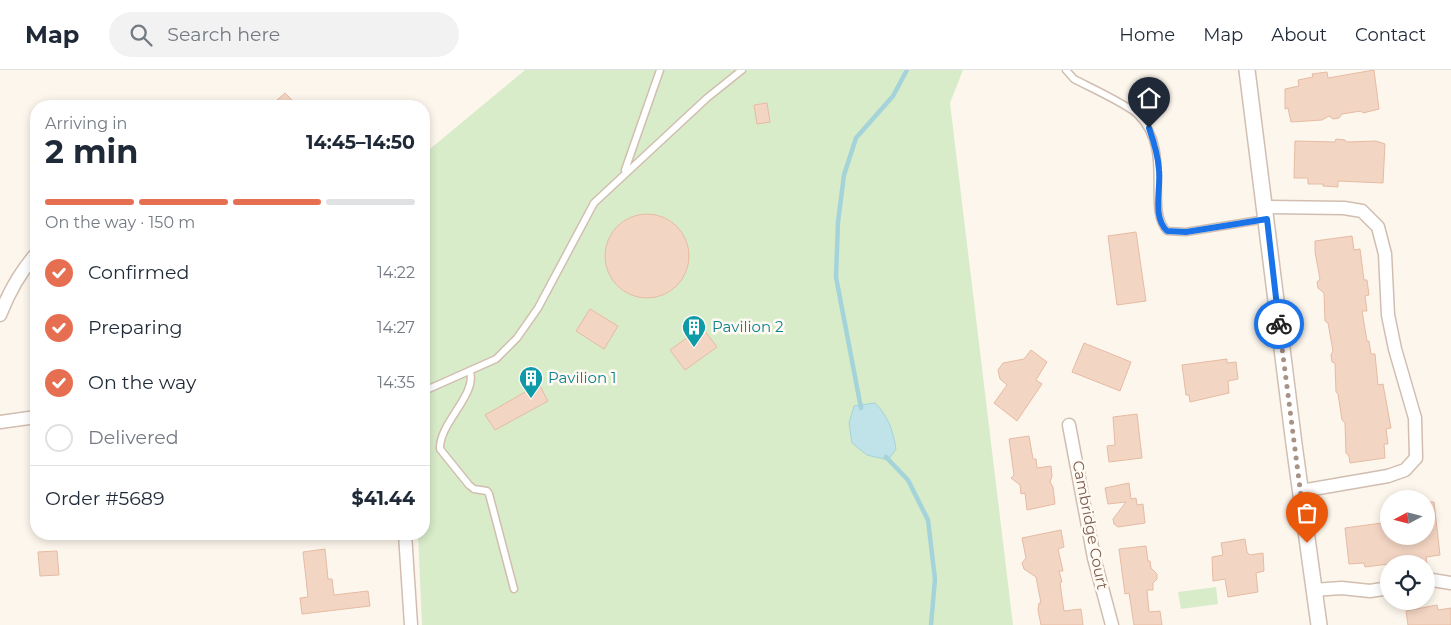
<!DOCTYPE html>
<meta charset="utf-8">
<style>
:root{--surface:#fff;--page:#f2f2f3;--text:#1f2937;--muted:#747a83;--line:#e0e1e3;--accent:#e76f51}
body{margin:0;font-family:Montserrat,sans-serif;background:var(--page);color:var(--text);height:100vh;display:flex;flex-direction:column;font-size:19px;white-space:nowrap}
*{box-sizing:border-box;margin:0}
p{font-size:16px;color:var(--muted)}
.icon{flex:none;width:28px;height:28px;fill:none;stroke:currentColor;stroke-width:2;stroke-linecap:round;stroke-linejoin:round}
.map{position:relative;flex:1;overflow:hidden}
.drawer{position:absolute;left:30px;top:30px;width:400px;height:440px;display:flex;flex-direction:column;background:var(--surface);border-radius:20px;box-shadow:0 2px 8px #0003}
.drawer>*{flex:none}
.needle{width:32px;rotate:263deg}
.fabs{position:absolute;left:1380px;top:420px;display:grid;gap:10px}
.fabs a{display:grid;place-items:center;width:55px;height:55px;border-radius:50%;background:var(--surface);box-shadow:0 2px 8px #0003;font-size:25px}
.pin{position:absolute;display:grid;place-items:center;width:42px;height:42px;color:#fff;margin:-51px -21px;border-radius:50% 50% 50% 0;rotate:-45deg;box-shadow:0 0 5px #0007}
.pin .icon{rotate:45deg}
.courier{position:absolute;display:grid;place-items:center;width:50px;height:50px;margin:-25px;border:4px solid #1a73e8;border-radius:50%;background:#fff;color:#222;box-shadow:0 1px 6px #0007}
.summary em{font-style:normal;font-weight:700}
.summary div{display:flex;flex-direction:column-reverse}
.summary{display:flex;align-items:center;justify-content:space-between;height:85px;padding:0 15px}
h1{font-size:32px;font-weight:700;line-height:38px}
.bar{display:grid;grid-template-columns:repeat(4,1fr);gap:8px 5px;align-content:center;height:60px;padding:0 15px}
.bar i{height:6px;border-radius:4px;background:var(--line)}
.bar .active{background:var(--accent)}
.bar p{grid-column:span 4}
.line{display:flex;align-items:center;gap:12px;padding:0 15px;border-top:1px solid var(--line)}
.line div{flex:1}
ol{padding:0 15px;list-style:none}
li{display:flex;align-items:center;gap:15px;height:55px}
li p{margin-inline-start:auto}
li .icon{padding:5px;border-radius:50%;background:var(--accent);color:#fff;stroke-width:4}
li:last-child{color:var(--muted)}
li i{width:28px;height:28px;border:2px solid var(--line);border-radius:50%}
header{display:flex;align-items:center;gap:30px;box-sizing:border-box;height:70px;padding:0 25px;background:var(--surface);border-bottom:1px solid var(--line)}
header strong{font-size:24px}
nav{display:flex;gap:28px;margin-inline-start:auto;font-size:18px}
.search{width:350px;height:45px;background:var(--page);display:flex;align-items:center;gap:12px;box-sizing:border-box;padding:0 18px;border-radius:28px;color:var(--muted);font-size:19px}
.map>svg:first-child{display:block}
.green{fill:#d8ecc9}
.water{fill:#bfe3e8;stroke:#a5d3da}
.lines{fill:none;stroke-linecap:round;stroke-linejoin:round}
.stream{stroke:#a5d3da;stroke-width:4.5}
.building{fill:#f3d5c3;stroke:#e6bba3}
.service-casing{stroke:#d1beb0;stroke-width:9}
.minor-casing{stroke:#d1beb0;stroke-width:15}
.tertiary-casing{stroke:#d1beb0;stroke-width:18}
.service{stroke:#fff;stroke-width:6}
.minor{stroke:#fff;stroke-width:12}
.tertiary{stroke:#fff;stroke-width:15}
.done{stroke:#a89285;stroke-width:5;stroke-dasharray:0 9}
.route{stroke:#1a73e8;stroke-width:6}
.labels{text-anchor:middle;stroke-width:5;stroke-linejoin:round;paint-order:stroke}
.culture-label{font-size:15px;fill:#0d838f;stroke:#fffaf3;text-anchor:start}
.street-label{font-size:15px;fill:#7a5c4d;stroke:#fffaf3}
</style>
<header>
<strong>Map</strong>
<div class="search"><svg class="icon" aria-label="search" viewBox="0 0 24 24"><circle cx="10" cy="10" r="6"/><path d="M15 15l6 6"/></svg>Search here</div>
<nav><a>Home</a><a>Map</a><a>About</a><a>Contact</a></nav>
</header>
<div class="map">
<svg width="1451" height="555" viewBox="0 0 1451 555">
<rect width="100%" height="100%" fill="#fdf6ec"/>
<path class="green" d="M525 0H963L950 33 1013 555H422L418 464H424V84Z
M1216 517 1218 534 1181 539 1178 522Z"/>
<path class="water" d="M875 333C888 346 893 360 896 379L888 390 867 385 852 373 849 353 854 336Z"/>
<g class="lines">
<path class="stream" d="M861 338 836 207 838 152 844 105 856 68 893 26 907 0
M886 387 908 410 928 450 935 509 931 555"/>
</g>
<path class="building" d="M1374 0 1379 39 1363 43 1361 41 1342 44 1339 48 1333 49 1329 46 1322 50 1291 52 1288 38 1285 39V19L1299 16 1298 10 1313 7 1312 4 1327 2 1328 8Z
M285 23 298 36H270Z
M767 33 770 52 757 54 754 35Z
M1336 69 1345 70 1347 72 1376 71 1385 74 1383 113 1338 111V117L1323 116V114H1308V108H1294L1295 71 1335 72Z
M605 186a42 42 0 1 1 84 0a42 42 0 1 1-84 0Z
M1136 162 1146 231 1117 235 1108 166Z
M1352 166 1354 180 1360 179 1364 210H1367L1369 225 1365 226 1367 241H1362L1367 271H1369L1371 284H1375L1378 315 1383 314 1391 358 1386 359 1388 374H1384L1385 388 1350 393 1349 386 1346 383 1345 353 1342 350 1338 324 1336 322 1335 293 1332 292 1331 285 1333 281 1328 253 1325 251 1324 223 1318 218 1317 212 1320 209 1315 182V171Z
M590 239 618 256 604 279 576 261Z
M702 257 717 277 685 300 670 280Z
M1084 273 1131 292 1120 321 1072 302Z
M1031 280 1047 292 1036 310 1042 314 1017 351 994 333 1007 315 1000 309 998 300 1003 293 1024 289Z
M1227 289V293L1236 292 1238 309 1228 311 1229 323 1190 332 1189 325H1186L1182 295Z
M539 314 548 331 495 360 485 345Z
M1137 344 1142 388 1109 392 1107 376 1115 375 1113 347Z
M1029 366 1033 389H1036L1037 398 1051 396 1052 406 1050 412 1053 417 1055 434 1027 440 1025 423 1021 424 1020 415 1011 408 1014 405 1009 369Z
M1129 413 1131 429 1136 428 1137 435 1143 434 1145 453 1118 457 1114 454 1113 449 1126 432 1108 434 1105 418Z
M1426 432H1434L1440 485 1426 487 1427 494H1389L1365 497 1364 493 1349 494 1345 458 1389 452V466H1426Z
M1061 460 1064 477 1058 479 1063 501H1059L1062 512 1060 513 1064 541 1081 539 1083 555H1041L1038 540 1039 533H1041L1036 507 1024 499 1022 493 1026 488 1022 468Z
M1245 469 1247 482 1250 485 1263 483 1264 501 1256 503 1258 522 1228 527 1225 509 1213 511 1212 487 1223 485 1221 473Z
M1146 476 1148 491H1150L1151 498 1157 504V509L1153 513V520H1147L1149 542 1160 541 1162 555H1134L1129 523 1125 524 1119 479Z
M325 479 328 509H332L334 525 368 521 370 536 302 544 300 528 308 527 303 482Z
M57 481 59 505 40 506 38 482Z
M1437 535 1438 540 1451 538V555H1408L1406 541Z"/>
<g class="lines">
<g class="service-casing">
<path id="service" d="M1066 0 1074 9C1089 17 1129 35 1138 45 1174 81 1145 138 1167 161L1186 162 1266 149
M625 100 660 0
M470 302C477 325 439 353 440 379L469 415 474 419 487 421 489 424 514 519
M424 321 496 289 517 268 538 238 594 133 707 28 742 0"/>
</g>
<g class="minor-casing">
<path id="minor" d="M1266 137 1344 138 1362 141 1378 157 1385 184 1388 245 1395 279 1415 348 1416 388 1405 400 1388 406 1301 421
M0 245C9 222 20 202 36 184
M0 352 36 347
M1069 355 1094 488 1112 555
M405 464 411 555
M1426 509 1451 513
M1313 520 1342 518 1370 521 1389 518"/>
</g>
<g class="tertiary-casing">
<path id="tertiary" d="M1247 0 1294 374 1319 555"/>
</g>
<use href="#service" class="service"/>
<use href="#minor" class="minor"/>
<use href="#tertiary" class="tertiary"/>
</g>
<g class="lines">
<path class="done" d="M1279 254 1307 473"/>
<path class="route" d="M1149 58C1154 72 1158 85 1159 100 1161 120 1152 146 1167 161L1186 162 1267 149 1279 254"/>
</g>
<defs>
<g id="building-pin" transform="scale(1.25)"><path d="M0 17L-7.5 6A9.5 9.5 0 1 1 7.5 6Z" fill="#0f9aa8" stroke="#fffaf3"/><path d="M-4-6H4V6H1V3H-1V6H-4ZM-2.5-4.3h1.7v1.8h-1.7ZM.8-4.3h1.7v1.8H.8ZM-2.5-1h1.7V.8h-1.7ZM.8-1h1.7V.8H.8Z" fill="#fff"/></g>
</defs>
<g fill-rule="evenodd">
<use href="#building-pin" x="694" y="257"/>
<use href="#building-pin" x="531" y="308"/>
</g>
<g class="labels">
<g class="culture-label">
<text x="712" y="262">Pavilion 2</text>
<text x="548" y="313">Pavilion 1</text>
</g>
<g class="street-label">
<text transform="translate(1090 455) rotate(79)" y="5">Cambridge Court</text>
</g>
</g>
</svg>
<div class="fabs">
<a><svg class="needle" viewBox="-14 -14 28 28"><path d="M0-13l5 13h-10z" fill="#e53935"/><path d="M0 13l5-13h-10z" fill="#747a83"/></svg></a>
<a><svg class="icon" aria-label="locate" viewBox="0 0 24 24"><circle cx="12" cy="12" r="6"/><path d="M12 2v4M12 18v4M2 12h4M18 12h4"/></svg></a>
</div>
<div class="pin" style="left:1307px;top:473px;background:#ea580c"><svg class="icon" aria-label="bag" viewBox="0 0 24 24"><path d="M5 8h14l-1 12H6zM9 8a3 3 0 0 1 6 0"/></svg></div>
<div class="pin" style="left:1149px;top:58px;background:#1f2937"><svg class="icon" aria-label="home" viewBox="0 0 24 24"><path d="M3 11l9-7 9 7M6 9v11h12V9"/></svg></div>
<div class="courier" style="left:1279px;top:254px"><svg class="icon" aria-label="bike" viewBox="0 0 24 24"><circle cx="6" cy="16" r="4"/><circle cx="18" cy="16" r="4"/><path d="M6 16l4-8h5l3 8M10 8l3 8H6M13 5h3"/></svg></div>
<section class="drawer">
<div class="summary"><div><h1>2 min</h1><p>Arriving in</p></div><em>14:45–14:50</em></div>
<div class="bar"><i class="active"></i><i class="active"></i><i class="active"></i><i></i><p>On the way · 150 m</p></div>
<ol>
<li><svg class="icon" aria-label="check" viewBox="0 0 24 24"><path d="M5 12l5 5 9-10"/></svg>Confirmed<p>14:22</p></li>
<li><svg class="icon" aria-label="check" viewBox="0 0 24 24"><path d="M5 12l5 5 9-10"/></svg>Preparing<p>14:27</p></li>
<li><svg class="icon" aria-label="check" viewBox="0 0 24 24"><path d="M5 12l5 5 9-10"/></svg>On the way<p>14:35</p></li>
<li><i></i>Delivered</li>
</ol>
<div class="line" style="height:65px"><div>Order #5689</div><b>$41.44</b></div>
</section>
</div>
